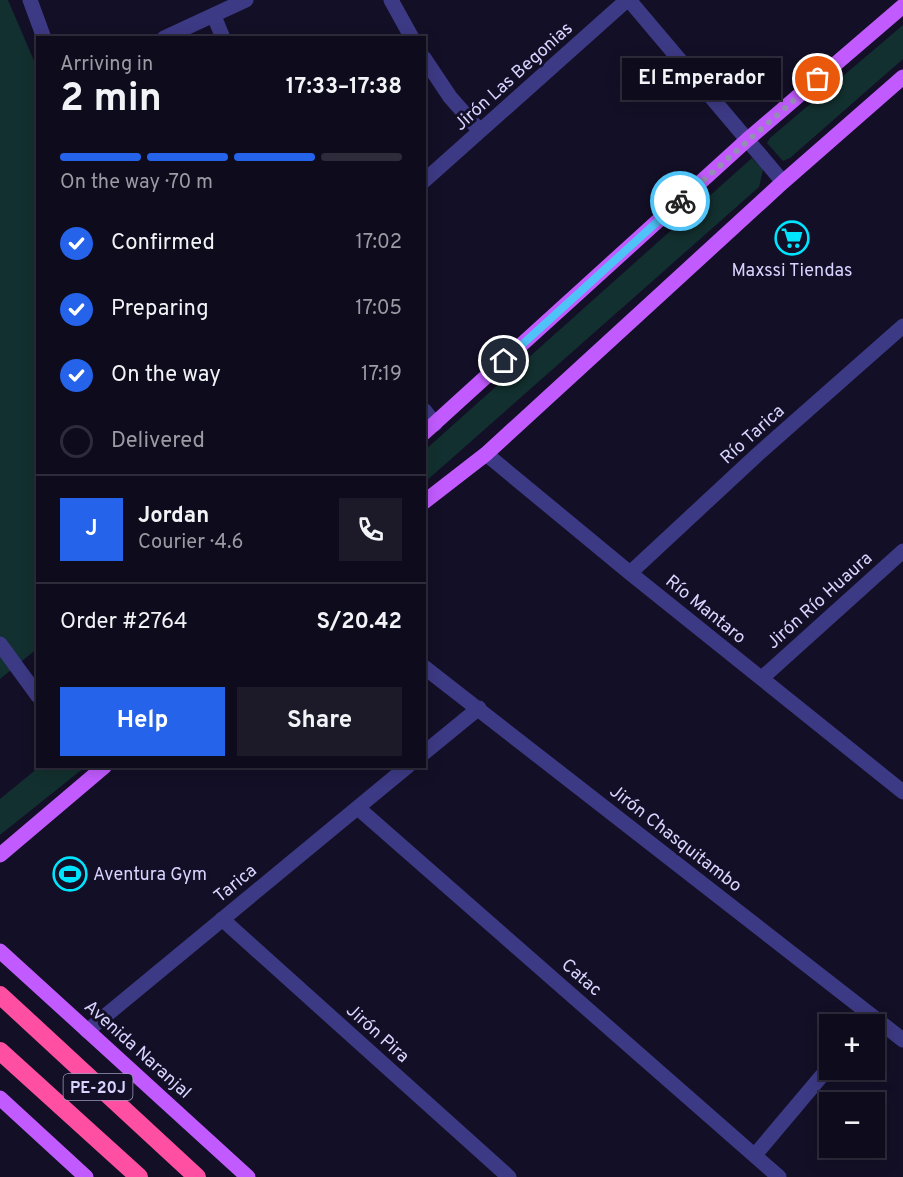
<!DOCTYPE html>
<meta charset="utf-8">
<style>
:root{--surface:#0e0b1c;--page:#1c1929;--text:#f1f3f6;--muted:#9b9ba3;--line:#2e2b3b;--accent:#2563eb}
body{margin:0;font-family:Overpass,sans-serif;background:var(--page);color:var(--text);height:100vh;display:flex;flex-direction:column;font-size:22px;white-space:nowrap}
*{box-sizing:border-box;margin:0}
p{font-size:20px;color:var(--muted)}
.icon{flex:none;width:33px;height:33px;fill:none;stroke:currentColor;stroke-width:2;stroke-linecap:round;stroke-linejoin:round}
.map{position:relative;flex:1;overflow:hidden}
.details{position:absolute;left:36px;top:36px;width:390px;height:732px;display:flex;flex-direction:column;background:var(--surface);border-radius:0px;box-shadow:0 3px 15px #0003,0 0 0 2px var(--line)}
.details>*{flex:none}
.fabs{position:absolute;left:819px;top:1014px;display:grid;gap:12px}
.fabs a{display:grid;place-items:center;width:66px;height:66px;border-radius:0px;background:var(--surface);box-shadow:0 3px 15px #0003,0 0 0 2px var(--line);font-size:30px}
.pin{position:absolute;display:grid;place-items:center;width:51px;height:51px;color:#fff;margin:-26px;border:3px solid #fff;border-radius:50%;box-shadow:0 2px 6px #0007}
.courier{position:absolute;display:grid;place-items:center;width:60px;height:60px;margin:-30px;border:4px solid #4fc3f7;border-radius:50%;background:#fff;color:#222;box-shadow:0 2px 8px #0007}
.bubble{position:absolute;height:42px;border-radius:0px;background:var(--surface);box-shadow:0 3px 15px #0003,0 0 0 2px var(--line);font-size:20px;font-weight:700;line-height:42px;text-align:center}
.head em{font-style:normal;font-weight:700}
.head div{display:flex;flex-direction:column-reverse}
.head{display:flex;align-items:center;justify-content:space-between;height:102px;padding:0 24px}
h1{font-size:39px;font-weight:700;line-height:45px}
.bar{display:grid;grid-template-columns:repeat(4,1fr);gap:9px 6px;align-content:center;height:72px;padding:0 24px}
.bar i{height:8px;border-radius:4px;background:var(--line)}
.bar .selected{background:var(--accent)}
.bar p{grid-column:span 4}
.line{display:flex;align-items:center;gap:15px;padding:0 24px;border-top:2px solid var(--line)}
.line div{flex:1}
.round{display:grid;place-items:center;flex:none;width:63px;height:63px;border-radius:0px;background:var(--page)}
ol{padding:0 24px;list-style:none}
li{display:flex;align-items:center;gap:18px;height:66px}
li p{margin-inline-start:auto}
li .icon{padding:6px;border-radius:50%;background:var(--accent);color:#fff;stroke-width:4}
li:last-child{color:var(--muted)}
li i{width:33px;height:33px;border:3px solid var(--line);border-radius:50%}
.primary-button{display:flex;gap:12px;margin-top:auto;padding:12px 24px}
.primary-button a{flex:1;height:69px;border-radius:0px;background:var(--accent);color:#fff;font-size:24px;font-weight:700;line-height:69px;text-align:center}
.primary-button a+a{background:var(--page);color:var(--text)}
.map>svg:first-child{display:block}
.green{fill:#12302f}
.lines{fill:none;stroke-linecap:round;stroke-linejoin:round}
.minor{stroke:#3d3a85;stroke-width:15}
.major{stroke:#c25bff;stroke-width:15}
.highway{stroke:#ff4fa3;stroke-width:18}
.done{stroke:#948fb3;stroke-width:6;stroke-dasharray:0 10.8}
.route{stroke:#4fc3f7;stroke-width:8}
.labels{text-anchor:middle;stroke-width:6;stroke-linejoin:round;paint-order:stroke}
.shield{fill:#130f26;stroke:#9e99be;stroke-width:1.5}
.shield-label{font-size:16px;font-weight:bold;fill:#d9d4ff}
.street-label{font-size:18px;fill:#d9d4ff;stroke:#130f26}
.poi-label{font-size:18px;fill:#d9d4ff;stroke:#130f26}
</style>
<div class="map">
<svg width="903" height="1177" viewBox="0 0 903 1177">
<rect width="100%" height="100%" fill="#130f26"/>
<path class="green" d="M0 0H8L38 70V648L0 679Z
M903 25V59L790 158 783 161 767 143 770 138Z
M752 158 763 170 759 187 425 482V450Z
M39 767H85L0 835V799Z"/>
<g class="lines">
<path class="minor" d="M30 0 44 38
M391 0 412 38
M629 0 783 182
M214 16 223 38
M164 38 246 0
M424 58 450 97 480 131
M424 181 627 0
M424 410 435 424
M486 454 630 573 903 792
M630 573 757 455 903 326
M0 644 38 696
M424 667 903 1040
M762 678 903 551
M424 753 479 708
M358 808 779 1177
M222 919 509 1177
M87 1031 408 766
M755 1155 830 1066"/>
<path class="major" d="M424 433 747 140 903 6
M424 502 486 454 783 182 903 77
M0 855 105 766
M0 951 248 1177
M0 1098 86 1177"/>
<path class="highway" d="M0 995 197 1177
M0 1051 139 1177"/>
</g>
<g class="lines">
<path class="done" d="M680 201 818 79"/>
<path class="route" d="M504 361 680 201"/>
</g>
<defs>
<g id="supermarket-ring" transform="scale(1.725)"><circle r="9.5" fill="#130f26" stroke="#00e5ff" stroke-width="1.5"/><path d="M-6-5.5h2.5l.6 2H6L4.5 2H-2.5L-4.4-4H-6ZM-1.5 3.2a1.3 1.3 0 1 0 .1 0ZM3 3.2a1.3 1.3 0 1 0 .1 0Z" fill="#00e5ff"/></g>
<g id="stadium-ring" transform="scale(1.725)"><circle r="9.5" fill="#130f26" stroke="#00e5ff" stroke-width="1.5"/><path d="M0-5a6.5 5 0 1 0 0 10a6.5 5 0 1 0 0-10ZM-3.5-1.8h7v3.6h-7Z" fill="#00e5ff"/></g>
</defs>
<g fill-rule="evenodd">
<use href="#supermarket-ring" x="792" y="238"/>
<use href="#stadium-ring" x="70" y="874"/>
</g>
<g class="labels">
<rect class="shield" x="63.5" y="1074" width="69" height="26" rx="4.5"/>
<g class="shield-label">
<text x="98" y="1093">PE-20J</text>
</g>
<g class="street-label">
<text transform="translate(513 76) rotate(-42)" y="6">Jirón Las Begonias</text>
<text transform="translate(752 434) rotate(-42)" y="6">Río Tarica</text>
<text transform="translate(819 600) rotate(-42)" y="6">Jirón Río Huaura</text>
<text transform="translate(706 609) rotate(39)" y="6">Río Mantaro</text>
<text transform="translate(676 838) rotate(38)" y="6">Jirón Chasquitambo</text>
<text transform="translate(235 883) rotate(-39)" y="6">Tarica</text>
<text transform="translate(582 977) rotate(41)" y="6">Catac</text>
<text transform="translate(378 1033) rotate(42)" y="6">Jirón Pira</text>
<text transform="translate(138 1049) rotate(42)" y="6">Avenida Naranjal</text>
</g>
<g class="poi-label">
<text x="792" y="276">Maxssi Tiendas</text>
<text x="93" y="880" text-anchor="start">Aventura Gym</text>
</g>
</g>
</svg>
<div class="fabs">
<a>+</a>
<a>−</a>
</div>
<div class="pin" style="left:818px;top:79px;background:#ea580c"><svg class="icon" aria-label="bag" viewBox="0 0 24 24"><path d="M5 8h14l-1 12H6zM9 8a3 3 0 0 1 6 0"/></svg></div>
<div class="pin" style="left:504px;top:361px;background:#1f2937"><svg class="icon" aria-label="home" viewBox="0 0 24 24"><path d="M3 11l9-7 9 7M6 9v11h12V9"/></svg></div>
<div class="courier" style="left:680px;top:201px"><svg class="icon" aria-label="bike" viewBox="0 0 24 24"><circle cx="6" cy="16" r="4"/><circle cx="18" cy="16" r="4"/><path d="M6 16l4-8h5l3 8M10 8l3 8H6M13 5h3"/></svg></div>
<div class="bubble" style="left:622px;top:58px;width:159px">El Emperador</div>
<section class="details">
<div class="head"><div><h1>2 min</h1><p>Arriving in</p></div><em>17:33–17:38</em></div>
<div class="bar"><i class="selected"></i><i class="selected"></i><i class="selected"></i><i></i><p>On the way · 70 m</p></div>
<ol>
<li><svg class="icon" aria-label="check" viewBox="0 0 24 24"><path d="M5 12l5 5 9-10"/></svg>Confirmed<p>17:02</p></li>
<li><svg class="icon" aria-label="check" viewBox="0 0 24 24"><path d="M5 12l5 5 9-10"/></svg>Preparing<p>17:05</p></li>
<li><svg class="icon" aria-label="check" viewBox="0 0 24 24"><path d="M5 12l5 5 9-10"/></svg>On the way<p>17:19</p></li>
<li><i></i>Delivered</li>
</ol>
<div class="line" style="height:108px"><b class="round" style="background:var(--accent);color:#fff">J</b><div><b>Jordan</b><p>Courier · 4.6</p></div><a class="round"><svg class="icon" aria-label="phone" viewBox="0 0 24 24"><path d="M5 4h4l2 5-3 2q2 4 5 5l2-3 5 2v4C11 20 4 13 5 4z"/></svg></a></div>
<div class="line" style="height:78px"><div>Order #2764</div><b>S/20.42</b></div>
<div class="primary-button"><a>Help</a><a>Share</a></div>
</section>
</div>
